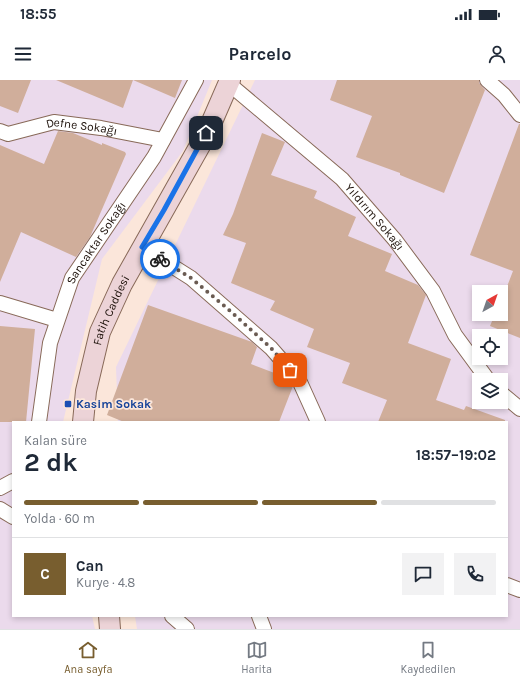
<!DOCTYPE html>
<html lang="tr">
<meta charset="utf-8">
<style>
:root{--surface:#fff;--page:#f2f2f3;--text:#1f2937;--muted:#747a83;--line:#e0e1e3;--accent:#785e2f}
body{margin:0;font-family:Karla,sans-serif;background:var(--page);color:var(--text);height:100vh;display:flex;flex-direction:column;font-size:15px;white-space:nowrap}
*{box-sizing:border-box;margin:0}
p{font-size:13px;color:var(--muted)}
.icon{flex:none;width:22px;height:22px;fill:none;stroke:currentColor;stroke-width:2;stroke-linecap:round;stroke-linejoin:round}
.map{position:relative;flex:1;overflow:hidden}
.sheet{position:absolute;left:12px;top:341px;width:496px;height:196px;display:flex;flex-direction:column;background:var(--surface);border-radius:0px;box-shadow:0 2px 6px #0003}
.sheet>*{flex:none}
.needle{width:26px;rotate:40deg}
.tools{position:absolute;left:472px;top:205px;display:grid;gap:8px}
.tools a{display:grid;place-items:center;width:36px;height:36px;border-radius:0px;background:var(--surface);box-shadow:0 2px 6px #0003;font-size:20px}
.pin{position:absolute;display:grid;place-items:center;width:34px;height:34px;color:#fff;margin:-17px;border-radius:8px;box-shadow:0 2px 6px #0006}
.courier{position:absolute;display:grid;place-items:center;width:40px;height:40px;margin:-20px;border:3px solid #1a73e8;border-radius:50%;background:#fff;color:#222;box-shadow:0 1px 5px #0007}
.overview em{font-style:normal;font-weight:700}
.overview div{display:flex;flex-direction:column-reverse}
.overview{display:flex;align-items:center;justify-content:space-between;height:68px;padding:0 12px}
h1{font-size:26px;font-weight:700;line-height:30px}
.bar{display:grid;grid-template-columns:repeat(4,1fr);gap:6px 4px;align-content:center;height:48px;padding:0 12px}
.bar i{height:5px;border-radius:3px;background:var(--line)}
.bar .on{background:var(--accent)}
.bar p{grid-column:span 4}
.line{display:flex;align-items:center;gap:10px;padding:0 12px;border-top:1px solid var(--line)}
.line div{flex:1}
.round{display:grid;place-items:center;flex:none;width:42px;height:42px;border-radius:0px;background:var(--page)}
.status{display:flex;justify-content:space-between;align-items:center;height:28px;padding:0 20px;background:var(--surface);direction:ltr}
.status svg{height:11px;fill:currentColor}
header{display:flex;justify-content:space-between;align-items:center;height:52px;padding:0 12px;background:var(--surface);font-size:18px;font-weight:700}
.menu{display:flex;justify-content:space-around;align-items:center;height:56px;border-top:1px solid var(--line);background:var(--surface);font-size:11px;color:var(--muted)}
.menu a{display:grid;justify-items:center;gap:2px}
.menu .on{color:var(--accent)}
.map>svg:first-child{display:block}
.industrial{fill:#ebdaec;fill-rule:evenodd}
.building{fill:#d0ae9b}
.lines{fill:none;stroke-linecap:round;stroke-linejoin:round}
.street-casing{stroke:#886958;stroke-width:16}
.secondary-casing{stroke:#886958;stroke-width:22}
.street{stroke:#fff;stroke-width:14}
.secondary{stroke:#ecd3d7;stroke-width:20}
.done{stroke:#6a5b52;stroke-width:4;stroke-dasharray:0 7.2}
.route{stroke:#1a73e8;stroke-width:5}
.transit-dot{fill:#1a4fb4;stroke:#fbe6da;stroke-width:1.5}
.labels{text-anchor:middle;stroke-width:3.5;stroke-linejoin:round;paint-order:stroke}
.street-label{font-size:12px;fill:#1c1009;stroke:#fbe6da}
.transit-label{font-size:12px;font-weight:bold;fill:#164399;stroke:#fbe6da;text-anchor:start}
</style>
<div class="status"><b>18:55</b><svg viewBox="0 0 49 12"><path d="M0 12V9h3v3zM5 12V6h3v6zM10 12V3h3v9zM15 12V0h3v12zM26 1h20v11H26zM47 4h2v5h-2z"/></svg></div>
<header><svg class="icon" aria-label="menu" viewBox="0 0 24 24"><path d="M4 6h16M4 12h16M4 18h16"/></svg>Parcelo<svg class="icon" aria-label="person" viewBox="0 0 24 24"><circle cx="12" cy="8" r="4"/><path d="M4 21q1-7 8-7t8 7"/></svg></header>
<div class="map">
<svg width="520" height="549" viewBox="0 0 520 549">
<rect width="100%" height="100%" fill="#fbe6da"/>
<path class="industrial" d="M0 0H212L183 71 102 179 63 342H13V536H92L95 549H0Z
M255 0H520V549H137L135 536H507V342H118L116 287ZM479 212H501V234H479ZM479 256H501V278H479ZM479 300H501V322H479Z"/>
<path class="building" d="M0 0H31L18 33 0 26Z
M56 0H133L123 28Z
M133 0H182L175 18Z
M337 0H479V3L485 10 444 113 400 95V93L356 77 372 36 330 20Z
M519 44H520V258L490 246 495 234H501V222L513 191 470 175Z
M58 51 73 53 102 65V63L125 72 126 74 90 157 76 177 21 152 0 202V65L44 84Z
M262 53 285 62 271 95 317 111 314 118 356 137 348 156 392 174 385 191 418 205 426 215 408 263 451 279 436 320 464 330 466 326 505 340V342H378L387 320 342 303 350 283 307 267 314 249 270 230 275 221 231 203 246 163 223 155 233 134Z
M148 225 252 262 257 267 251 284 285 297 293 306 279 342H124L107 335Z
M0 246 35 249 26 342H0Z"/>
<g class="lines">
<g class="street-casing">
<g id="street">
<path d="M487 0 504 15 520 35"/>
<path id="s1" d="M228 3 342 99 395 160 433 211 455 255 488 300"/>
<path id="s2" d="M0 51 8 54 54 42 101 48 163 60"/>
<path d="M142 167 191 198 271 268 299 300 318 342"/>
<path d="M0 223 57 240"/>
<path d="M501 313 520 329"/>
<path id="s3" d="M39 342 50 263 72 198 154 77 196 0"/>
<path d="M0 408 13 401"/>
<path d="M0 429 13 437"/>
<path d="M507 505 520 510"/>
<path d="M172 536 187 549"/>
<path d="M259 536 264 549"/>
</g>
</g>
<g class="secondary-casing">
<g id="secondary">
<path id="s4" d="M83 342 86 311 100 252 122 204 207 53 230 0"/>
<path d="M109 536 110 549"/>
</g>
</g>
<use href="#street" class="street"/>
<use href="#secondary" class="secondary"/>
</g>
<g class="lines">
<path class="done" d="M160 179 191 198 228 229 271 268 290 290"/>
<path class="route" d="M160 179 142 167 164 130 206 53"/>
</g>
<rect class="transit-dot" x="64" y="320" width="8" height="8" rx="2"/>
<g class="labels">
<g class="street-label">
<text dy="4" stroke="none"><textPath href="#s2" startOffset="84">Defne Sokağı</textPath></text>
<text dy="4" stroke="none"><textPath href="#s1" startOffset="199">Yıldırım Sokağı</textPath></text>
<text dy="4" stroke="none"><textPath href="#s3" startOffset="191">Sancaktar Sokağı</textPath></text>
<text dy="4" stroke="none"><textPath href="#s4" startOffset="116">Fatih Caddesi</textPath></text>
</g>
<g class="transit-label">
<text x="76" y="328">Kasim Sokak</text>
</g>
</g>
</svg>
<div class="tools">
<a><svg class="needle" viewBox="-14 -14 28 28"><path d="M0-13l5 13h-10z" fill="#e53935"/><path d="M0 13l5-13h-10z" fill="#747a83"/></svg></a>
<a><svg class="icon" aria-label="locate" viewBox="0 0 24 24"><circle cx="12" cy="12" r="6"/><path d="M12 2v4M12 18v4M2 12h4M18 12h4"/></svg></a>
<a><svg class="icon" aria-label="layers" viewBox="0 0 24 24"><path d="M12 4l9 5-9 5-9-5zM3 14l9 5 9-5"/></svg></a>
</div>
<div class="pin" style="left:290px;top:290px;background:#ea580c"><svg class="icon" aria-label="bag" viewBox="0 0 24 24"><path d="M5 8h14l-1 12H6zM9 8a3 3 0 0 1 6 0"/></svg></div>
<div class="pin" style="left:206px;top:53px;background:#1f2937"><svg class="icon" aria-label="home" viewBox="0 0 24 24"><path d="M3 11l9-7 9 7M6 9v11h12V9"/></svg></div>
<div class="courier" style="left:160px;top:179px"><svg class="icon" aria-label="bike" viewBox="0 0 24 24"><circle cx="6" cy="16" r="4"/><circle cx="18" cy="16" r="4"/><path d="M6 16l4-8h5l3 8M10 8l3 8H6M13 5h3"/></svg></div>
<section class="sheet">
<div class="overview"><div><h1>2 dk</h1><p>Kalan süre</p></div><em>18:57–19:02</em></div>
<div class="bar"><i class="on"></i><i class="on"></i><i class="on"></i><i></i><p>Yolda · 60 m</p></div>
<div class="line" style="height:72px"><b class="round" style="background:var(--accent);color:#fff">C</b><div><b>Can</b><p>Kurye · 4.8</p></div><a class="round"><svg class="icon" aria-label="chat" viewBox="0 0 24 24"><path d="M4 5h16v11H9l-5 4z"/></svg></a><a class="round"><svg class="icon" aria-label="phone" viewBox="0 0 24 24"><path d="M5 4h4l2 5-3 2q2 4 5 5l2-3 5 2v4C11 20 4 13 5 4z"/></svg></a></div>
</section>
</div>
<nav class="menu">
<a class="on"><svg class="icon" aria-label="home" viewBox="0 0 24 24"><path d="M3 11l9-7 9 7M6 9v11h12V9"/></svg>Ana sayfa</a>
<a><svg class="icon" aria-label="map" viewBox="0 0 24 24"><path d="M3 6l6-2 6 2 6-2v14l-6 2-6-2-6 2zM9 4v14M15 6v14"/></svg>Harita</a>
<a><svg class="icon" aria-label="saved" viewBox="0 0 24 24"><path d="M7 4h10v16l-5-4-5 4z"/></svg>Kaydedilen</a>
</nav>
